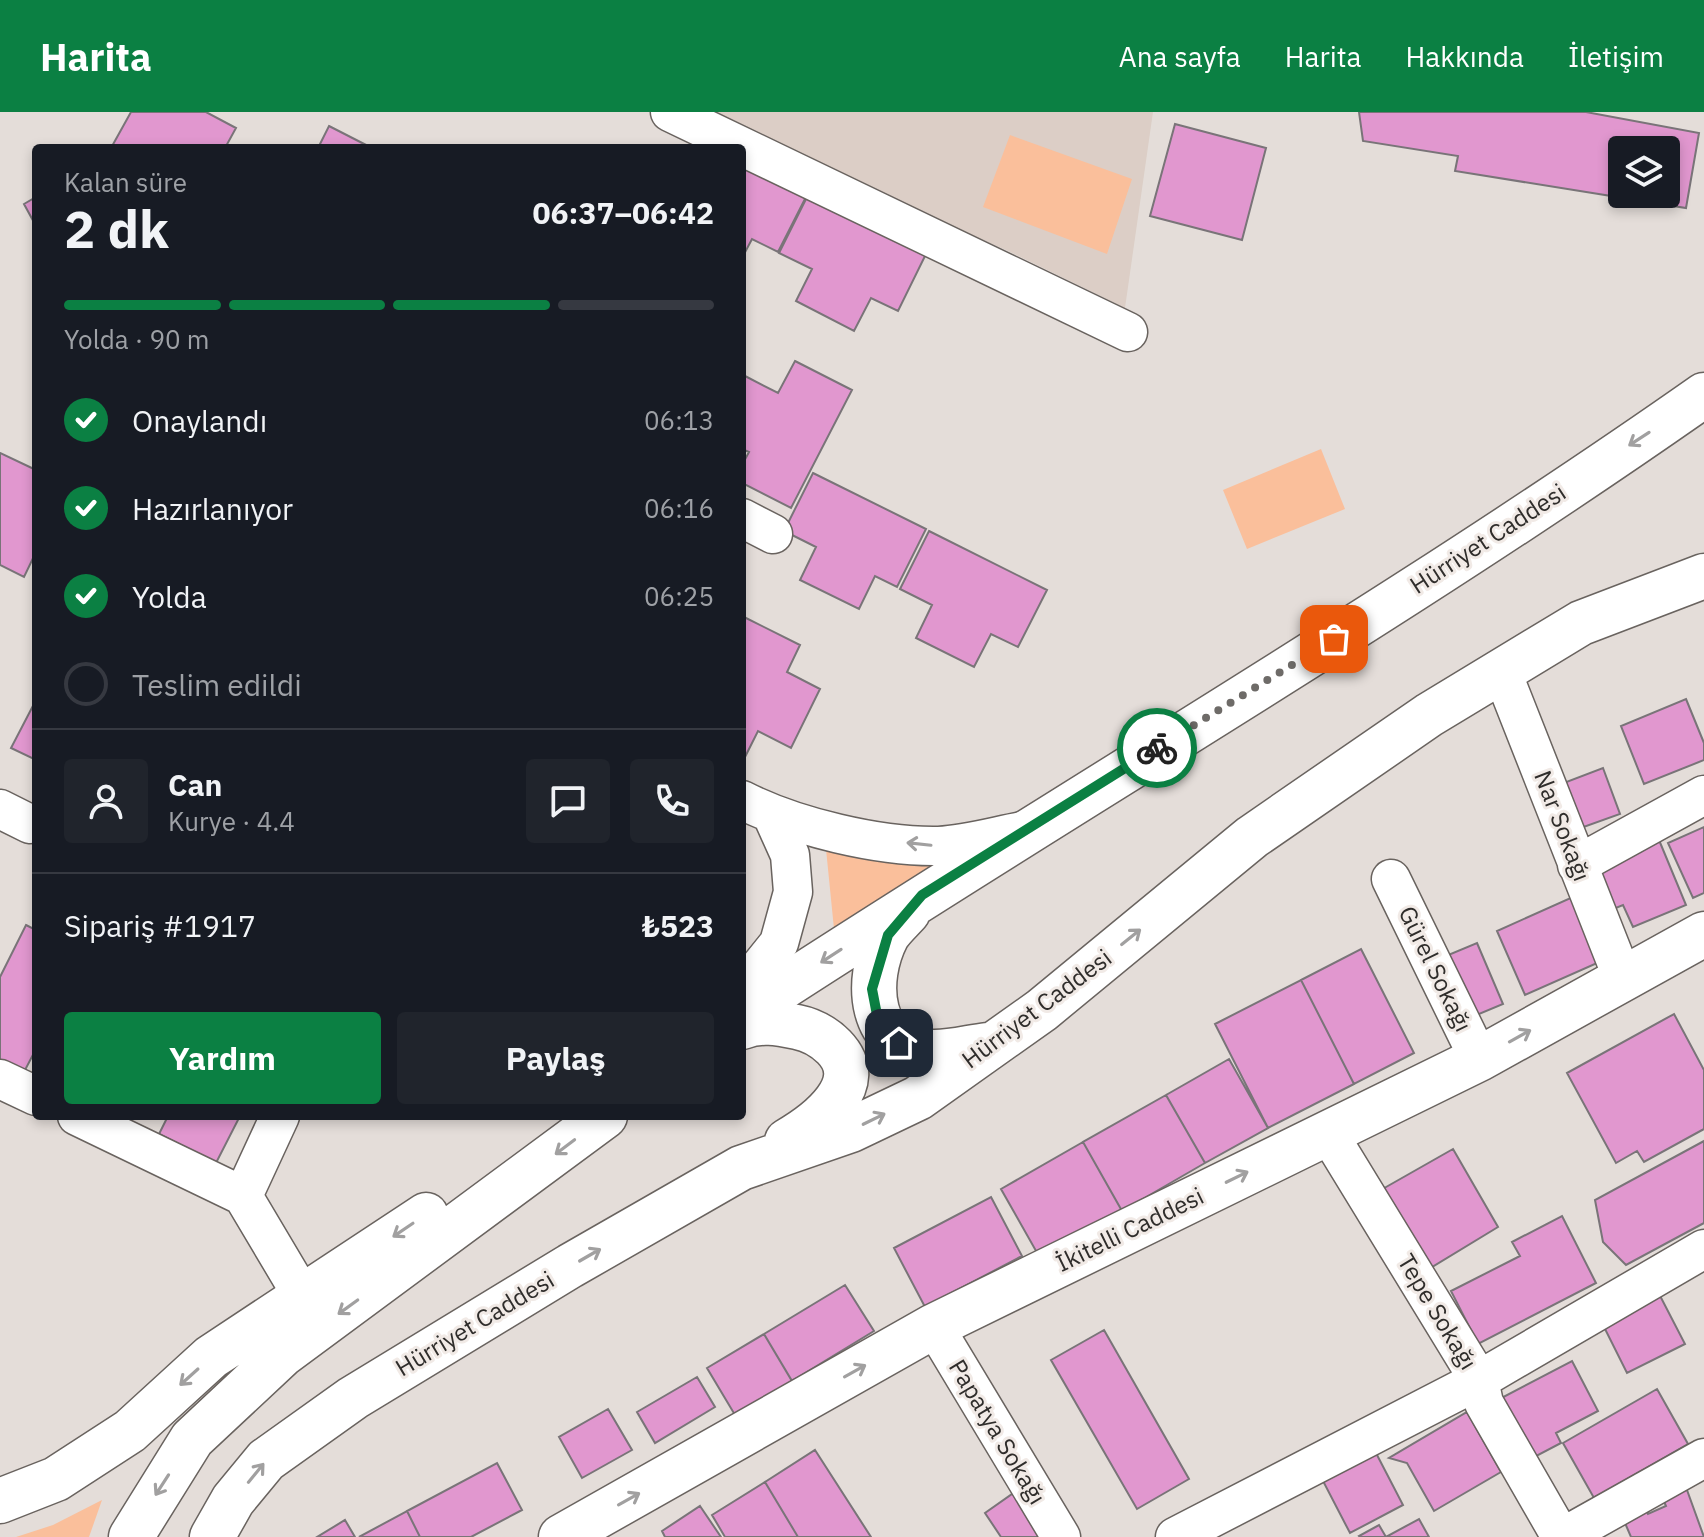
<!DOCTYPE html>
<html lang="tr">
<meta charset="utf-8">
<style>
:root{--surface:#171b24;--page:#20242c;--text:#f1f3f6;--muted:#9ea1a6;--line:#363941;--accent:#0b8043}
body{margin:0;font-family:"IBM Plex Sans",sans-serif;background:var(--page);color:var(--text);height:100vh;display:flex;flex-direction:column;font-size:30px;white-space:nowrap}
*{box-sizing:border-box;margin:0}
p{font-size:26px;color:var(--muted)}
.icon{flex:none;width:44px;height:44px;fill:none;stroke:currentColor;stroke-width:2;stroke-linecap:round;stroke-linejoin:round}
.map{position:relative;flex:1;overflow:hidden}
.drawer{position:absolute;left:32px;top:32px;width:714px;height:976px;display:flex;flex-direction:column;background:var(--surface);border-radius:8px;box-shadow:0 4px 12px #0003}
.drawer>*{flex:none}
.buttons{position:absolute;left:1608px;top:24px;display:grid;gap:16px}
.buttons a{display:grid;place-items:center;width:72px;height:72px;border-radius:8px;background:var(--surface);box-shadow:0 4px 12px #0003;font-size:40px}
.pin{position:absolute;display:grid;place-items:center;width:68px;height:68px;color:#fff;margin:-34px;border-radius:16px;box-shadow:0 4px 12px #0006}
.courier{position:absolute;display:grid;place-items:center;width:80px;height:80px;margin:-40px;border:6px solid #0b8043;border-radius:50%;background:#fff;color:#222;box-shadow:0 2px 10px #0007}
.overview em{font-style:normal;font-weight:800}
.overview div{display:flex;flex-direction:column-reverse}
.overview{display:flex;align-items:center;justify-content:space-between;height:136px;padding:0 32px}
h1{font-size:52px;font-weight:800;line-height:60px}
.bar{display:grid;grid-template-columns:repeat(4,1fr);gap:12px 8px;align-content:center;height:96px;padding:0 32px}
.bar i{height:10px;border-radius:6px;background:var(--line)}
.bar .selected{background:var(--accent)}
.bar p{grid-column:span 4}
.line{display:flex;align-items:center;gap:20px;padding:0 32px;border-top:2px solid var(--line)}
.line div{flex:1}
.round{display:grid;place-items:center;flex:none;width:84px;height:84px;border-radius:8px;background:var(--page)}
ol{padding:0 32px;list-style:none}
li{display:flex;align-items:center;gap:24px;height:88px}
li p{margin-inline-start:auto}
li .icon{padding:8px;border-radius:50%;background:var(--accent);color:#fff;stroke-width:4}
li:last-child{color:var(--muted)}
li i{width:44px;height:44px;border:4px solid var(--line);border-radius:50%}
.cta{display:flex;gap:16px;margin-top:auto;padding:16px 32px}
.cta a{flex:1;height:92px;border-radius:8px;background:var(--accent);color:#fff;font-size:32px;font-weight:800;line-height:92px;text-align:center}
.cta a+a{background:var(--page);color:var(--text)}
header{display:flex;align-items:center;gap:48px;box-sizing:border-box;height:112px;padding:0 40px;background:var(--accent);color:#fff}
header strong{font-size:38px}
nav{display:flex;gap:44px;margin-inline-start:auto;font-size:28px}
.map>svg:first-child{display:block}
.built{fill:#dccec6}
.green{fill:#fabf9b}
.building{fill:#e197cf;stroke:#797478;stroke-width:2;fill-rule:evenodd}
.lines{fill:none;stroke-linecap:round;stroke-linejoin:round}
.minor-casing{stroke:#69635f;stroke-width:41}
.major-casing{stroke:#69635f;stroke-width:47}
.minor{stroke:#fff;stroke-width:38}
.major{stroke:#fff;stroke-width:44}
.oneway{stroke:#a1a0a0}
.done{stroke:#6e6b68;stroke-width:8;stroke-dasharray:0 14.4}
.route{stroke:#0b8043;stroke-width:10}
.labels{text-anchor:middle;stroke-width:6;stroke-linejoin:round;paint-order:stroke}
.street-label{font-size:24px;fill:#2f2d2b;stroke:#f1eae6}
</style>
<header>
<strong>Harita</strong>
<nav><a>Ana sayfa</a><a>Harita</a><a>Hakkında</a><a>İletişim</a></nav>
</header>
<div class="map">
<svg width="1704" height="1425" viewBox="0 0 1704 1425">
<rect width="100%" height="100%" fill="#e4ddd9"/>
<path class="built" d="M715 0H1153L1125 196 1006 138 875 81Z"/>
<path class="green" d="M1010 23 1132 67 1107 142 983 95Z
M1321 337 1345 397 1247 437 1223 378Z
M826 737 937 755 835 827Z
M102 1388 89 1425H16L53 1413Z"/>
<path class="building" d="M131 0H206L236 16 225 36H111Z
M1359 0H1586L1699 21 1686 96 1455 59 1458 44 1363 29ZM1622 38H1666V82H1622Z
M1175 12 1266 36 1242 128 1150 104Z
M329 14 372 36H318Z
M742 51 807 83 778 140 752 127 742 146Z
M808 83 926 142 898 199 871 186 854 219 796 189 812 157 779 141Z
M36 85V114L24 92Z
M795 249 852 278 791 396 742 371V353L749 340 742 337V271L745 264 778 281Z
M0 341 36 358V440L24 465 0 453Z
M813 361 926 417 897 475 875 464 859 497 800 468 816 435 784 419Z
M929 419 1047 478 1018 535 991 522 974 555 916 526 932 493 900 477Z
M744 505 800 533 787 560 820 577 791 636 758 619 742 651Z
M1686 587 1704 631V648L1644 672 1621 614Z
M36 588V648L11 636Z
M1603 656 1620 702 1578 717 1561 672Z
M1704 715V781L1693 786 1668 731Z
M1659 728 1686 793 1633 815 1623 793 1601 802 1583 760Z
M1575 784 1604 848 1525 883 1497 819Z
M26 813 36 818V937L24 960 0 948V865Z
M1477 831 1503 892 1467 907 1441 846Z
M1361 837 1414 941 1354 972 1301 868Z
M1301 868 1354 972 1268 1016 1215 912Z
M1674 902 1704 958V1017L1644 1050 1637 1039 1616 1051 1567 961Z
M1229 947 1268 1016 1205 1051 1166 983Z
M1166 983 1205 1051 1122 1099 1083 1030Z
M168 1004H240L216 1051 159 1022Z
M1704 1029V1111L1626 1153 1603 1130 1595 1088Z
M1083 1030 1122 1099 1040 1146 1001 1077Z
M1453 1037 1498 1115 1419 1163 1372 1083Z
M991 1085 1022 1144 925 1195 894 1136Z
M1562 1104 1596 1171 1478 1232 1451 1179 1520 1144 1512 1130Z
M845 1173 874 1219 792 1269 764 1222Z
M1656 1176 1685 1232 1627 1261 1599 1205Z
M1104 1218 1189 1367 1137 1397 1051 1248Z
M764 1222 792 1269 735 1303 707 1256Z
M1572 1249 1598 1299 1556 1321 1561 1331 1521 1352 1490 1292Z
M697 1265 715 1295 655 1331 637 1300Z
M1657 1277 1688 1332 1594 1386 1563 1331Z
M608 1297 632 1338 582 1366 559 1325Z
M1467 1300 1501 1360 1434 1399 1407 1351 1389 1346Z
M815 1338 871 1425H798L765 1370Z
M1376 1341 1403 1393 1350 1421 1323 1369Z
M497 1351 522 1398 471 1425H420L407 1399Z
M1683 1367 1704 1425H1631L1622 1404 1645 1394 1648 1402 1666 1394 1659 1378Z
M765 1370 798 1425H725L712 1403Z
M1022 1375 1058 1425H1001L985 1401Z
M700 1394 721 1425H665L662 1419Z
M407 1399 420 1425H359Z
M1419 1407 1429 1425H1386Z
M345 1408 355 1425H317Z
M1379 1413 1386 1425H1360L1359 1424Z"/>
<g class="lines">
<g class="minor-casing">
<path id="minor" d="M670 0 1128 220
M742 406 773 422
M1502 560 1623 867
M742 688C795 715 879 735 938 734 966 733 996 724 1023 719
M0 697 30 712
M1577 753 1704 683
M1391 767 1479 947
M742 877 779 831 793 780 790 743 772 703
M0 967 36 984
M77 1004 243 1084
M280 1004 243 1084 303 1185
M1328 1021 1479 1268 1484 1291 1561 1425
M934 1214 1061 1425
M1175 1425 1479 1268 1704 1137
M1563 1425 1704 1346"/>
</g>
<g class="major-casing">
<path id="major" d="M908 800C901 808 892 816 887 824 864 868 868 938 931 940 949 941 970 935 987 933
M742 902C1061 693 1392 502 1704 283
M742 915C761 908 777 911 797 915 812 918 823 924 834 935 870 972 818 1011 787 1029
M0 1389 56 1367 130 1319 211 1245 426 1103
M131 1425 192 1327 283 1242 605 1004
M212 1425 233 1388 266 1348 353 1286 570 1154 741 1056 851 1018 918 986 1042 898 1252 725 1429 603 1581 511 1704 464
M561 1425 934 1214 1479 947 1704 822"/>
</g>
<use href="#minor" class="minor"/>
<use href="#major" class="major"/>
</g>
<defs><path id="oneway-shaft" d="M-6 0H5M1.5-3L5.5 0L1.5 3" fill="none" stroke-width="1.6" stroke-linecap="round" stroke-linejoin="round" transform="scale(2)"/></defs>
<g class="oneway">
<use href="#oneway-shaft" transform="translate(1639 327) rotate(147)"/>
<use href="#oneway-shaft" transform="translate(919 732) rotate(-174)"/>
<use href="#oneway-shaft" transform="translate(1131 825) rotate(-39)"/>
<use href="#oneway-shaft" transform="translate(831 844) rotate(147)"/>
<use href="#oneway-shaft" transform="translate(1520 924) rotate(-29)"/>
<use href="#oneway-shaft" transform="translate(874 1007) rotate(-26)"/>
<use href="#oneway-shaft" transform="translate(565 1035) rotate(143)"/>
<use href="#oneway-shaft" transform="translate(1237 1065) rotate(-26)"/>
<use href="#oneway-shaft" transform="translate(403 1118) rotate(146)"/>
<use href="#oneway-shaft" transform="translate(590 1143) rotate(-30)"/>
<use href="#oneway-shaft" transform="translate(348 1195) rotate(144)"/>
<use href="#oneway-shaft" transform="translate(855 1259) rotate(-29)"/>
<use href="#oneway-shaft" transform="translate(189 1265) rotate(138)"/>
<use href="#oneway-shaft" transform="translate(256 1361) rotate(-51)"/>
<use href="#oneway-shaft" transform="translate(162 1373) rotate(123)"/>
<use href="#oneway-shaft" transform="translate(629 1387) rotate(-29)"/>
</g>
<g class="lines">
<path class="done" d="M1157 636 1334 527"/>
<path class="route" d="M899 931 878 908 872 877 888 823 922 783 1157 636"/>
</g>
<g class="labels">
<g class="street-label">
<text transform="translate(1488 427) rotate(-33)" y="8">Hürriyet Caddesi</text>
<text transform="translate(1562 714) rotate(69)" y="8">Nar Sokağı</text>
<text transform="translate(1435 857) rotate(64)" y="8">Gürel Sokağı</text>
<text transform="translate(1037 897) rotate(-37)" y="8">Hürriyet Caddesi</text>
<text transform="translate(1130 1118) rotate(-26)" y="8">İkitelli Caddesi</text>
<text transform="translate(1437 1200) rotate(59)" y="8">Tepe Sokağı</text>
<text transform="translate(475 1212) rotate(-31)" y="8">Hürriyet Caddesi</text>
<text transform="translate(997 1320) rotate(59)" y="8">Papatya Sokağı</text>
</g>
</g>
</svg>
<div class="buttons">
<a><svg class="icon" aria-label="layers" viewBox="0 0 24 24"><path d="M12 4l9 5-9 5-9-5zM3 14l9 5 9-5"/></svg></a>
</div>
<div class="pin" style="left:1334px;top:527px;background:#ea580c"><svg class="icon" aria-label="bag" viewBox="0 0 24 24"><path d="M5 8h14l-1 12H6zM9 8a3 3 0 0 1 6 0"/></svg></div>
<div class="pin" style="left:899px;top:931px;background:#1f2937"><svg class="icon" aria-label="home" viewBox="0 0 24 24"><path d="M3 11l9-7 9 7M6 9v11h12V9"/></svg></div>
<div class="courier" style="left:1157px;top:636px"><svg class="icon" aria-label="bike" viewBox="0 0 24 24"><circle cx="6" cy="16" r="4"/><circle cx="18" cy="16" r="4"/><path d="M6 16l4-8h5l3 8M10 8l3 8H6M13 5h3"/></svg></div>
<section class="drawer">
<div class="overview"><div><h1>2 dk</h1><p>Kalan süre</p></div><em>06:37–06:42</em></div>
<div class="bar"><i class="selected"></i><i class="selected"></i><i class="selected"></i><i></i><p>Yolda · 90 m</p></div>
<ol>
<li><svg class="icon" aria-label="check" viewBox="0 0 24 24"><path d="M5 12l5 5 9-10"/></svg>Onaylandı<p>06:13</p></li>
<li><svg class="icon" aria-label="check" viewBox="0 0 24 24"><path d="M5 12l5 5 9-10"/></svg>Hazırlanıyor<p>06:16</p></li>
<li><svg class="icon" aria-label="check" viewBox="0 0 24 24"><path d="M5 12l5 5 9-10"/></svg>Yolda<p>06:25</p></li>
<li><i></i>Teslim edildi</li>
</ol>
<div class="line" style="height:144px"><a class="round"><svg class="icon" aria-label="person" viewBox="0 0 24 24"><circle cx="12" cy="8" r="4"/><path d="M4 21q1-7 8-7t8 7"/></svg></a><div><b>Can</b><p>Kurye · 4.4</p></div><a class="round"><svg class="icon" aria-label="chat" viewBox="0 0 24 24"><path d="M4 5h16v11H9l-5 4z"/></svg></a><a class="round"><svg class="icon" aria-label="phone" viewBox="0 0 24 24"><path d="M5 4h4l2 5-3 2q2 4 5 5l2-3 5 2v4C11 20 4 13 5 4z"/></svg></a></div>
<div class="line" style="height:104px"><div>Sipariş #1917</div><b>₺523</b></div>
<div class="cta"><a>Yardım</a><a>Paylaş</a></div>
</section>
</div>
